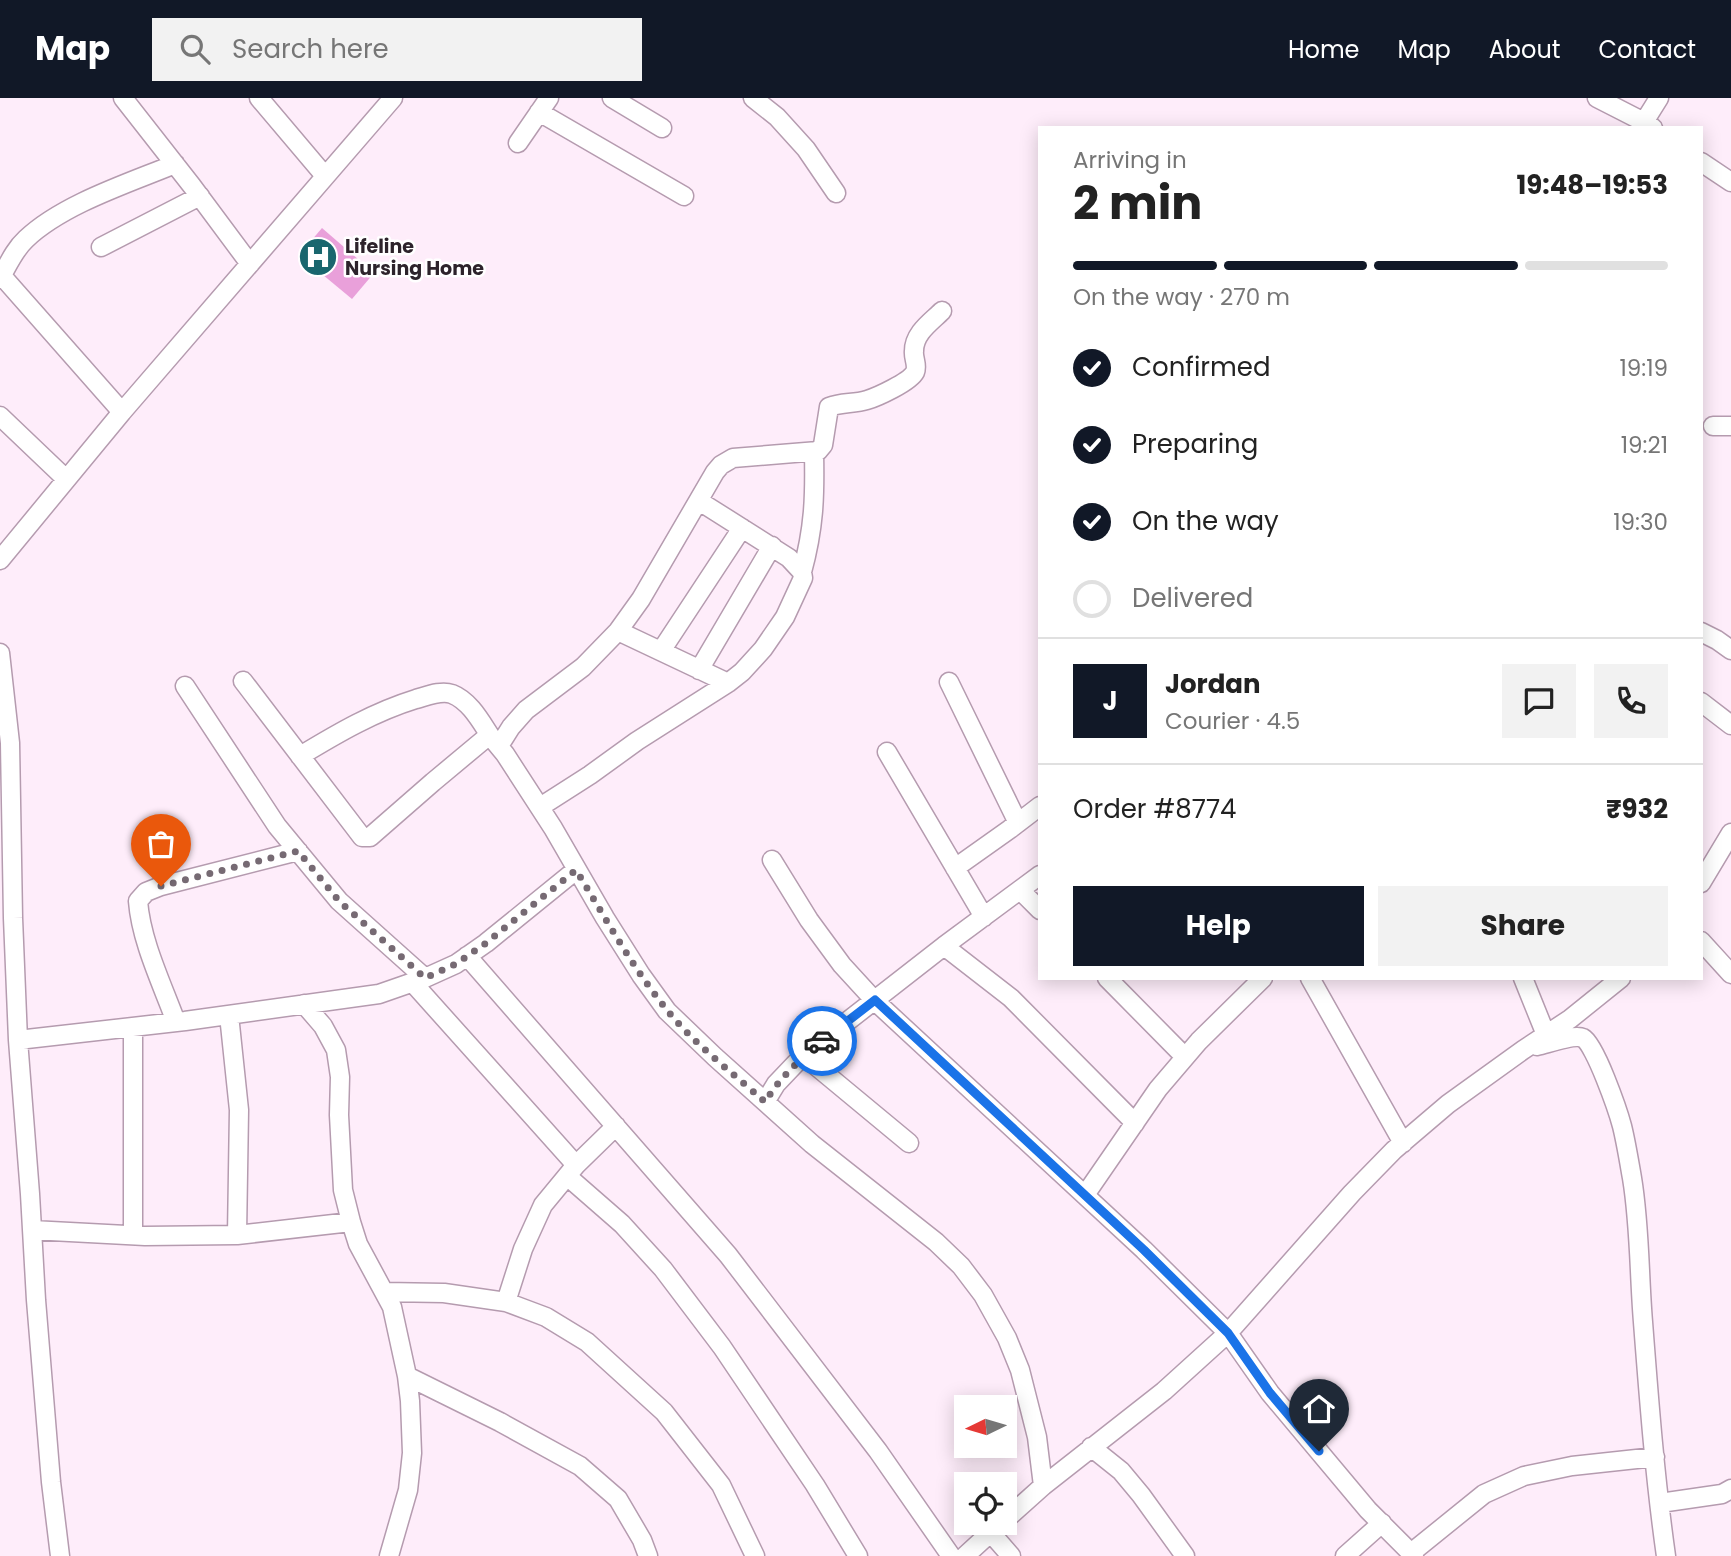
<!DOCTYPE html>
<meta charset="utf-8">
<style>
:root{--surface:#fff;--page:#f2f2f2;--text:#222;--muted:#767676;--line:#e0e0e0;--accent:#111827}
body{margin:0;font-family:Poppins,sans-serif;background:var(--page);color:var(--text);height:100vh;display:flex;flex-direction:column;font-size:26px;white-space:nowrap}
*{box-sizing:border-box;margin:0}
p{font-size:23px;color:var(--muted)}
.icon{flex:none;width:38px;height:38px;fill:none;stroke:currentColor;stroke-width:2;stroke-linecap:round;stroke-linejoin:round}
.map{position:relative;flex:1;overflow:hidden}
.sheet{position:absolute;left:1038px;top:28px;width:665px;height:854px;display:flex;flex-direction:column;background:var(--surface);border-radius:0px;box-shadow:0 4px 18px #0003}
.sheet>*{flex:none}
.needle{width:46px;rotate:265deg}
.tools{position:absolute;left:954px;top:1297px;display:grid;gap:14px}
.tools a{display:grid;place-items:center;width:63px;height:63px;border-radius:0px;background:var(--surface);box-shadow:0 4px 18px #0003;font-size:35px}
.pin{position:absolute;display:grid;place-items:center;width:60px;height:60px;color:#fff;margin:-72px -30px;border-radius:50% 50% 50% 0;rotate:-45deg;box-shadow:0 0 7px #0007}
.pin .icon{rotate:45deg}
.courier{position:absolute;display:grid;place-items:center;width:70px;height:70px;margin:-35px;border:5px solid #1a73e8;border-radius:50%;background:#fff;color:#222;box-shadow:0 2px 9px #0007}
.head em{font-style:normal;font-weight:700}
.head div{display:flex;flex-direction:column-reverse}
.head{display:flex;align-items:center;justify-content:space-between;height:119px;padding:0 35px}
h1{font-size:46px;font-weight:700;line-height:52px}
.bar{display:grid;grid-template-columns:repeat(4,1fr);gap:10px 7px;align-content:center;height:84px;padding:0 35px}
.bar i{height:9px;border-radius:5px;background:var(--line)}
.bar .current{background:var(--accent)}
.bar p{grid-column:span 4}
.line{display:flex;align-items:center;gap:18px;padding:0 35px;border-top:2px solid var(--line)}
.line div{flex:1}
.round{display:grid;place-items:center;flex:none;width:74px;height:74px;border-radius:0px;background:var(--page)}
ol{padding:0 35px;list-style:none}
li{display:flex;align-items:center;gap:21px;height:77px}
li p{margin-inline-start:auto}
li .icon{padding:7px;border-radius:50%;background:var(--accent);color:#fff;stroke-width:4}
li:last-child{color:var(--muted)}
li i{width:38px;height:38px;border:4px solid var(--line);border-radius:50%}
.button{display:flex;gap:14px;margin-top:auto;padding:14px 35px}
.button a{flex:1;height:80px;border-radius:0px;background:var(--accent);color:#fff;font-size:28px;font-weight:700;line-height:80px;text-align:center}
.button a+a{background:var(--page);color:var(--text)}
header{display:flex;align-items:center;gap:42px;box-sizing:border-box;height:98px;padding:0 35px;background:var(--accent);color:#fff}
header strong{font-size:33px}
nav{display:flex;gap:38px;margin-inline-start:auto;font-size:24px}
.search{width:490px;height:63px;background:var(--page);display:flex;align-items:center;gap:18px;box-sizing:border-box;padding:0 24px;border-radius:0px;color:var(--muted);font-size:26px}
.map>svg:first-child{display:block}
.building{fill:#e9a0da}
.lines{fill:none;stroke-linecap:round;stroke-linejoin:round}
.minor-casing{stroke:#b59baf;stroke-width:21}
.minor{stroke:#fff;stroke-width:18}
.done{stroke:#766a73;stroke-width:7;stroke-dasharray:0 12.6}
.route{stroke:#1a73e8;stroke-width:9}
.labels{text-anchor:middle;stroke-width:5;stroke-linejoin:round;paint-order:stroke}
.poi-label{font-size:19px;font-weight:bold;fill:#2d232b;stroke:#fff;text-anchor:start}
</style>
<header>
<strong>Map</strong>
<div class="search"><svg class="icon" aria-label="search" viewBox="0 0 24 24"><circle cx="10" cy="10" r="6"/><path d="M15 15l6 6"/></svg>Search here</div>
<nav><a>Home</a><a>Map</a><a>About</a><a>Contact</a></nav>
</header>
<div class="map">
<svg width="1731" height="1458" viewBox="0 0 1731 1458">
<rect width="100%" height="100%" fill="#feedfa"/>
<path class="building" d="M322 130 374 175 352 201 299 157Z"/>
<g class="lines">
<g class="minor-casing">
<path id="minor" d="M123 0 192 88 250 166
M259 0 325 78
M612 0 662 30
M753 0 777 19 806 51 836 95
M1597 0 1644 24 1653 30
M539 14 684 98
M1644 24 1659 0
M518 45 549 0
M1701 64 1731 84
M101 149 200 98
M2 178 122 314
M0 181C8 167 14 152 26 141 63 106 129 85 175 66
M0 318 66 381
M1713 328H1731
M0 462 122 314 393 0
M802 474C814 430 815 399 814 355
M618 533 728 585
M1701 534 1717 542 1731 552
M661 553 742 430
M0 555 10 645 13 820 18 942 30 1096 36 1202 51 1384 60 1458
M699 572 772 448
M243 583 362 739H370L433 684 487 639H491L505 656 553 730 605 820 641 877 667 913 715 959 812 1046 936 1144 961 1168 983 1197 1007 1240 1020 1272 1037 1339 1043 1388
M949 584 1018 725
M185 588 277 728 339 803 425 880
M1701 604 1731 627
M499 648 511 629 526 612 583 569 618 533 641 501 715 374 721 367 733 360 818 353 823 347 829 309C841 304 854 306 867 302 877 299 910 284 915 274 918 267 913 260 914 253 914 235 931 224 942 213
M887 654 984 819
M300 658C338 635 374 614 416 601 427 598 441 592 452 596 470 603 481 624 491 639
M540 709 590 677 637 643 728 585 742 574 763 551 785 519 803 480 802 474 789 460 699 403
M772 762 809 822 842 867 875 903 1144 1152 1228 1235 1270 1295 1368 1412 1414 1458
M955 770 1010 731 1040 708
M1701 785 1731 735
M1020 792 1040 812
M1701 843 1731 876
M944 848 1011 900 1135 1025
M467 858 728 1157 878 1353 951 1458
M1107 880 1185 959
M1310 880 1403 1045
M1523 880 1546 937
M413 885 576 1067
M304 906 323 928 336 952 340 979 339 1017 343 1092 351 1124 358 1146 392 1209 407 1278 410 1303 412 1355 408 1392 389 1458
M229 917 239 1012 237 1137
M176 924C162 886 141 843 138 803L146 794 161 788 298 753
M133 929V1137
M18 942 185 923 379 896 425 880 456 866 486 845 576 772
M1537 948C1547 946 1574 936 1583 940 1595 946 1618 1013 1622 1028 1626 1044 1629 1063 1632 1080 1640 1128 1639 1176 1643 1224 1649 1302 1655 1381 1666 1458
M804 958 909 1045
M765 1004 776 986 796 965 826 940 944 848 1040 777
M567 1078 622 1126 663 1171 722 1249 815 1387 858 1458
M1085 1097 1158 991 1199 943 1263 880
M32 1132 145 1138 237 1137 351 1124
M384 1194 444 1195 506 1204 546 1219 587 1244 664 1314 721 1387 755 1458
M506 1204 523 1151 543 1107 576 1067 616 1028
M407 1278 500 1324 580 1368 618 1401 642 1442 648 1458
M1091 1349 1121 1373 1141 1397 1185 1458
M1660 1405 1722 1396 1731 1391
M1004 1423 1043 1388 1164 1293 1228 1235 1352 1095 1394 1052 1448 1006 1523 952 1570 921 1621 880
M991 1435 1011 1458
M1411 1455 1484 1396 1524 1378 1572 1368 1655 1359
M965 1458 1002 1424
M1345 1458 1382 1425"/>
</g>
<use href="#minor" class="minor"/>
</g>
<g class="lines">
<path class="done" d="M161 788 298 753 339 803 425 880 456 866 486 845 576 772C605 819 632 869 667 912 693 945 734 976 765 1004 781 978 799 963 822 943"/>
<path class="route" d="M822 943 875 902 1144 1152 1228 1235 1270 1295 1319 1353"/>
</g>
<defs>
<g id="hospital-disc" transform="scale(2.0125)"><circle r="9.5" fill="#19666e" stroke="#fff"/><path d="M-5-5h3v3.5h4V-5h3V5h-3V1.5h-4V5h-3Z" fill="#fff"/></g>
</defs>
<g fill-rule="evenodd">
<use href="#hospital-disc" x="318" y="159"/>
</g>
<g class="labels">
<g class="poi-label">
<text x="345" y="155">Lifeline<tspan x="345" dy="22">Nursing Home</tspan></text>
</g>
</g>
</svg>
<div class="tools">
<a><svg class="needle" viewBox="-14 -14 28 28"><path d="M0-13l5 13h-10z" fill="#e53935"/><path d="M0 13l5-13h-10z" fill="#767676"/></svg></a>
<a><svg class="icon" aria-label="locate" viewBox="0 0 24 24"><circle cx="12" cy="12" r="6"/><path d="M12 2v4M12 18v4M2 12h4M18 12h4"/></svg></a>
</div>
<div class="pin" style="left:161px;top:788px;background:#ea580c"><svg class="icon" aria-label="bag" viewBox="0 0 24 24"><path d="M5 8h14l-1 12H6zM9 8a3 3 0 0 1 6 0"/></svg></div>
<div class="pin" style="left:1319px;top:1353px;background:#1f2937"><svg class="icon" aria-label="home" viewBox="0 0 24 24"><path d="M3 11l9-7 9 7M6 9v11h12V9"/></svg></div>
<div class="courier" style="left:822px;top:943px"><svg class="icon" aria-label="car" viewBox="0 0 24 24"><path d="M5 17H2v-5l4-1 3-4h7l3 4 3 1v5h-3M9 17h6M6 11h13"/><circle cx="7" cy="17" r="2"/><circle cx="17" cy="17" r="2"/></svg></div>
<section class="sheet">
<div class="head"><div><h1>2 min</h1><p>Arriving in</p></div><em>19:48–19:53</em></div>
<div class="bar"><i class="current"></i><i class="current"></i><i class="current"></i><i></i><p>On the way · 270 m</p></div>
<ol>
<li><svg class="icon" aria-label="check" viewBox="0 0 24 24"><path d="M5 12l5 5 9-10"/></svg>Confirmed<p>19:19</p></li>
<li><svg class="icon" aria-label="check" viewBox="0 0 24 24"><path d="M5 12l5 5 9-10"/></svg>Preparing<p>19:21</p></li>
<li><svg class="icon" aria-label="check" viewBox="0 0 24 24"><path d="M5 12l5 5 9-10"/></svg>On the way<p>19:30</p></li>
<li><i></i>Delivered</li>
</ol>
<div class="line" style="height:126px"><b class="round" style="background:var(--accent);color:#fff">J</b><div><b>Jordan</b><p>Courier · 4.5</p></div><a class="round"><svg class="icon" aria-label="chat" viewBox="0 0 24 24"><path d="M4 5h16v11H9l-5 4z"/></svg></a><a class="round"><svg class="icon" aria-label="phone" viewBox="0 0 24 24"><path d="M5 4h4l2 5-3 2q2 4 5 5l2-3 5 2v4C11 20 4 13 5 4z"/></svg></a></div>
<div class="line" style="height:91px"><div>Order #8774</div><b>₹932</b></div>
<div class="button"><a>Help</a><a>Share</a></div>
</section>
</div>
